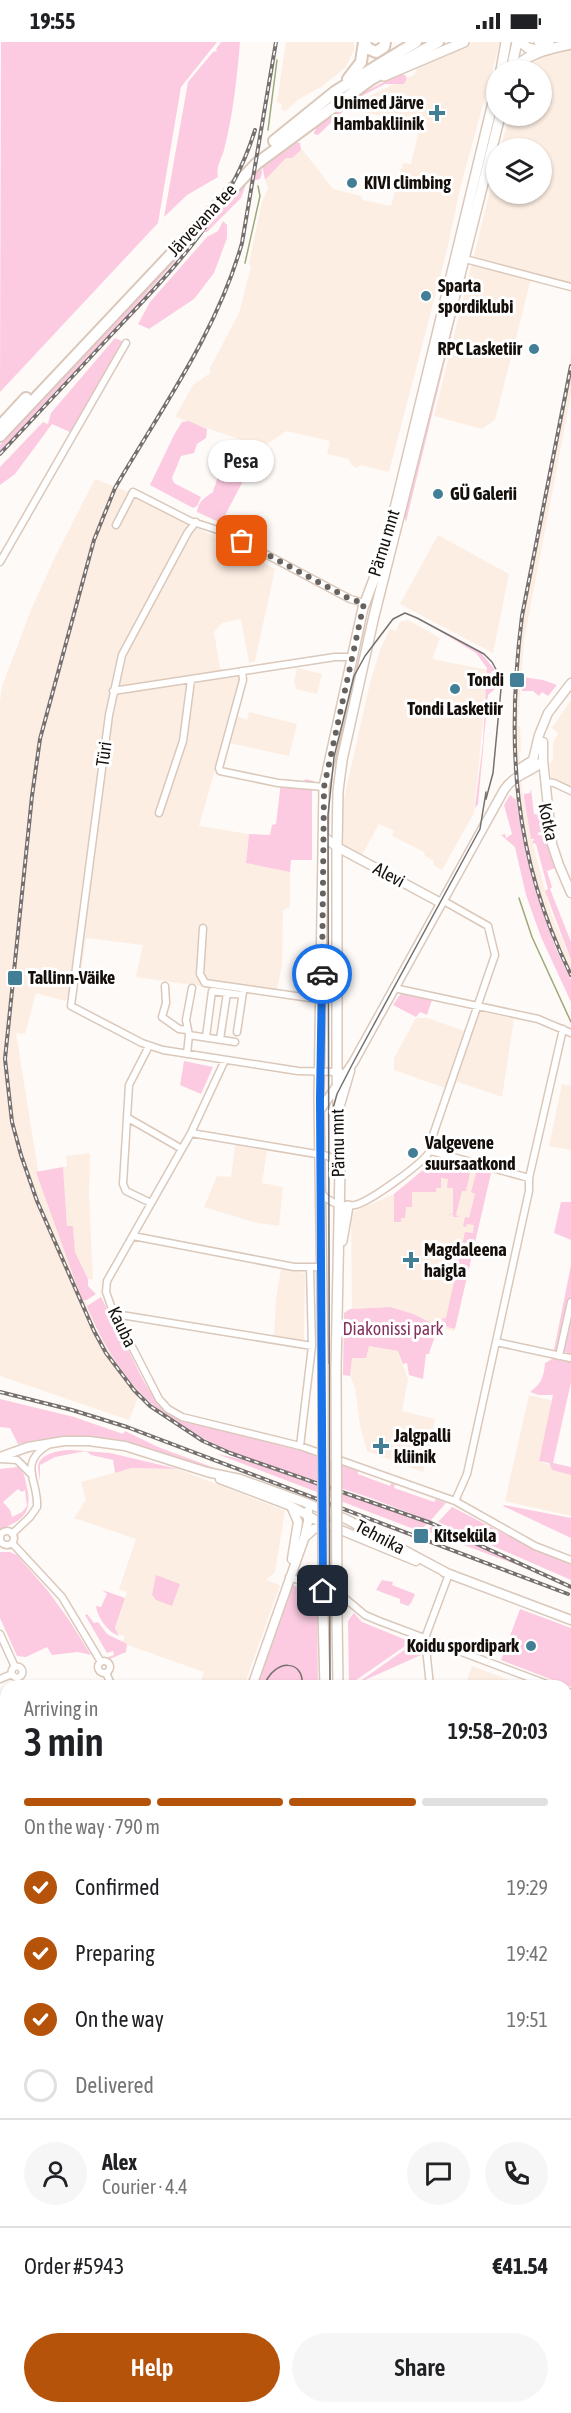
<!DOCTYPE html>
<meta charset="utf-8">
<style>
:root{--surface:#fff;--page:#f6f6f6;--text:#202124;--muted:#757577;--line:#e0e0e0;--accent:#b45309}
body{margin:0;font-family:"Asap Condensed",sans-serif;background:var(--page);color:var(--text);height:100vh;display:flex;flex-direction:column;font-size:22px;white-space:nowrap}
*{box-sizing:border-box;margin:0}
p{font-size:20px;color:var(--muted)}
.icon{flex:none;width:33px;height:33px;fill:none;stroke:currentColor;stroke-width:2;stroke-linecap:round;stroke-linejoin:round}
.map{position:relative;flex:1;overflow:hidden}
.details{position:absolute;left:0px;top:1638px;width:572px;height:734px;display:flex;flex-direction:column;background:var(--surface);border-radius:18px 18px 0 0;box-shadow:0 2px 4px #0004}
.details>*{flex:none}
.buttons{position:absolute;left:486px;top:18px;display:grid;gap:12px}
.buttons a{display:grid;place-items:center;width:66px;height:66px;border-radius:50%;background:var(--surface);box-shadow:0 2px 4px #0004;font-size:30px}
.pin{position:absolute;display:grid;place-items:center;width:51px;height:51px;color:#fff;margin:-26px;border-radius:12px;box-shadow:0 3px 9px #0006}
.courier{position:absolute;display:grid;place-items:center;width:60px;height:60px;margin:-30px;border:4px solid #1a73e8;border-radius:50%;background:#fff;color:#222;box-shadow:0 2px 8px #0007}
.bubble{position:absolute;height:42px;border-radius:21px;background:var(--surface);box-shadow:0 2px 4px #0004;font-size:20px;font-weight:600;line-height:42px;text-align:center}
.headline em{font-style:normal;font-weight:600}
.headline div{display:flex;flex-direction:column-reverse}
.headline{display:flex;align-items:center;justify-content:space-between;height:102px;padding:0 24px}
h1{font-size:39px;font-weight:600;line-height:45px}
.bar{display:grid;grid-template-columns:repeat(4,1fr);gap:9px 6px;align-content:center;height:72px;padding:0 24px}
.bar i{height:8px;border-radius:4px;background:var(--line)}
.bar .active{background:var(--accent)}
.bar p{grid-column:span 4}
.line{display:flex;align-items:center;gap:15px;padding:0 24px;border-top:2px solid var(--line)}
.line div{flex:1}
.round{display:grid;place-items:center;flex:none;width:63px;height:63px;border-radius:32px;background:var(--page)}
ol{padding:0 24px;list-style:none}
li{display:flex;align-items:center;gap:18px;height:66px}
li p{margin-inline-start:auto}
li .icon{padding:6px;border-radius:50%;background:var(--accent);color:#fff;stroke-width:4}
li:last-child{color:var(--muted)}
li i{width:33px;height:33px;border:3px solid var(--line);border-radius:50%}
.cta{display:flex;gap:12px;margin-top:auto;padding:12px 24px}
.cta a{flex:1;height:69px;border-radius:36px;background:var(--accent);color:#fff;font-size:24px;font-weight:600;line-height:69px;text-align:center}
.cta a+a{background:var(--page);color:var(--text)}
.status{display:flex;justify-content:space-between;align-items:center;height:42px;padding:0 30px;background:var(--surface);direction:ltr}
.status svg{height:16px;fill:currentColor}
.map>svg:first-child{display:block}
.built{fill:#fdeee3}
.green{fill:#fccbe1;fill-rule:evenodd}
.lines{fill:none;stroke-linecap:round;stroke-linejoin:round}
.stream{stroke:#9baa78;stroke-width:1.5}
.street-casing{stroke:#dac8bb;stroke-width:9}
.secondary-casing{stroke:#dac8bb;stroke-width:11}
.primary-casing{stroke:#dac8bb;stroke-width:12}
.highway-casing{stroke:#dac8bb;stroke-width:14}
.street{stroke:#fff;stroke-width:6}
.secondary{stroke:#fff;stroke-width:8}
.primary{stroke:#fff;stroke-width:9}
.highway{stroke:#fff;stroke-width:10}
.tram{stroke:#76716e;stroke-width:1.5}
.rail-casing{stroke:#76716e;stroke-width:4}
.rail{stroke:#fff;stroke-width:1.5;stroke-dasharray:4.5;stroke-linecap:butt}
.primary-bridge-casing{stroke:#dac8bb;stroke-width:12;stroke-linecap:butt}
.primary-bridge{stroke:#fff;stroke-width:9}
.done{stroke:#67625e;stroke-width:6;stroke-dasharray:0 10.8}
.route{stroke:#1a73e8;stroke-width:8}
.poi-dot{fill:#427f96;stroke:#fff;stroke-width:2}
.labels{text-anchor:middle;stroke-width:6;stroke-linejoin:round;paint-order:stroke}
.poi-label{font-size:18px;font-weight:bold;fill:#16100c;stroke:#fff;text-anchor:start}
.street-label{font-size:18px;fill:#16100c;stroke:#fff}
.park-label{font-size:18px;fill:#84335f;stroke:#fff}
</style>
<div class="status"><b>19:55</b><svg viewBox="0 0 49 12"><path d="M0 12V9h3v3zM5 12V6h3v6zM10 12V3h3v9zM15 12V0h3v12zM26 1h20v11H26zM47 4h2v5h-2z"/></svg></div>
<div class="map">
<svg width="571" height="2371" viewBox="0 0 571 2371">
<rect width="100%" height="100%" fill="#fefaf7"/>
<path class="built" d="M286 0H354V8L345 26 321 45 299 57 286 69 281 68 282 62 277 60Z
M473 0H500L461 143 446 212 389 430 361 423 357 426 351 423 349 417 327 412 330 399 287 389 262 405 175 375 193 343 210 331V326L239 271 251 225 249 221 262 159 268 147 265 138 286 116 291 115 302 107 333 147 361 154 363 158 391 164 403 121 411 122 420 84 346 65 414 33 419 24Z
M571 7V243L532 233 495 378 482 387 434 374 496 125V152H542V106H501L509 74H542V28H521L530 18Z
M571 313V352L524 598 518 684H520L521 708 519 710 522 747 530 791 551 871 571 918V938L547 882 527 819 516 758 512 699V659L520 580Z
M95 437 129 450 275 527 255 619 249 621 241 577 222 581 214 590 220 626 241 636 199 784 249 792 246 821 290 830V865L283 868 282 923 277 947 230 941 229 948 136 935 143 903 86 896 79 941 65 959 36 951 25 992 16 991 38 1128 95 1285 114 1317 142 1353 138 1356 129 1378 0 1334V659L2 645 31 568 54 517Z
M438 493 509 532 493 611 400 562Z
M408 578 440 596 432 617 488 628 474 771 442 828 433 823 434 819 425 814 424 810 392 794 394 789 379 782 362 813 342 802 343 761 370 641 380 608 390 587 396 589 400 580Z
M297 626 322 632 317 652 296 647 294 639Z
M571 658V746L551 735 550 721 553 718V701L558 691 552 686Z
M249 670 297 682 289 714 229 701 237 674 247 678Z
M479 969 514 977 502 1055 455 1039Z
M416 976H428L464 989 445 1046 394 1028V1016Z
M562 1042 571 1044V1108L549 1104Z
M235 1103 267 1109 262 1141 283 1145 279 1184 253 1180 204 1165 217 1134 231 1135Z
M90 1111 89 1153 93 1237H88L75 1210 73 1185H67L63 1125H67L66 1114Z
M435 1118 491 1131 454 1289 436 1285 434 1282 420 1275 393 1265 352 1267 351 1171 394 1152Z
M281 1227 305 1231 304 1298 301 1299 274 1295 276 1257Z
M369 1304 398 1309 408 1337 402 1369 435 1377 423 1430 367 1409 360 1383 355 1345 350 1334 352 1316Z
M529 1353 553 1359 539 1419 571 1432V1474L505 1459Z
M131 1426 178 1427 285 1469 275 1530 266 1538 280 1543 244 1644H199L204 1630 122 1601 125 1594 120 1593 115 1587 127 1550 119 1547 136 1497 74 1476 86 1458 81 1440Z
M472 1624 525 1644H465Z"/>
<path class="green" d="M1 0H217L181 45 158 181 0 350Z
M221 0H240C237 36 233 73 224 108 221 118 216 124 218 135L187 153 164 175 188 40 213 10 217 9 216 7Z
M401 32 405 33 407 36 404 42H385L356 57 318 93 314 92C318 72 382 40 401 32Z
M294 100 300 101 301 108 292 116H286L265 138 262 123Z
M261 124 262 131 260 137 247 140 241 156 207 190H204L226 159Z
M223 179 227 183V196L214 231 194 257 149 287 138 282 150 260 207 195 218 189Z
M200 191 141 258 0 409V403L194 193Z
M465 231 466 232 406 480 404 474Z
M115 296 126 301 72 391 52 382 15 432 0 443V425L43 380 48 382 51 371Z
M189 379 207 387 206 396 197 402 194 411 181 414 172 436 174 441 201 455 197 464 193 466 150 443 174 393 182 380Z
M228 414H236L241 421 244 437 221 481 197 470C198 459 206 455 213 450L223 418Z
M418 576 481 611 495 628 491 630 495 647 488 653 478 762 475 766 483 700 487 626 476 611Z
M522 635 543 638 557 643 548 654 542 650 539 654 533 649H522Z
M286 737 304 741 305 737 314 739 312 749V818H291L290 830 246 821 249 792 270 793 272 783 276 782 281 740H285Z
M531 747 534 772 542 774 545 788 538 791V793L546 794 555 826 547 829 552 845 550 847 571 900V918L545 849 548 847 536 802 532 801 534 797H531L524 756V752L530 751Z
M510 753 516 758 536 850 556 907 571 938V960L541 895 526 853 515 805 501 793 505 792 506 796 512 792 504 763Z
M401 951 432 958 427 973 420 970 416 975 393 963Z
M184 1019 213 1025 201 1052 180 1043Z
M435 1118 471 1127 466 1149H462L456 1173 460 1175H453V1172L447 1174 453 1171V1146H447L448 1137 441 1136V1146H436V1150H412V1165H406L405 1176H401V1180H394V1152Z
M63 1125 67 1184H73L75 1210 88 1237V1244L96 1252 87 1258H82L36 1130Z
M477 1128 491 1131 455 1287 444 1284 445 1280 441 1277 446 1276 455 1235 452 1232 457 1229 458 1224 454 1221 458 1220 460 1215 456 1213 459 1200 463 1199 465 1190 473 1191 474 1183 467 1182 466 1185 463 1184 465 1175 469 1176 475 1152 471 1150Z
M561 1160H571V1198L554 1191Z
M571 1223V1312L554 1308Z
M101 1255 117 1286 114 1289 117 1294 120 1291C134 1317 151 1365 178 1377L310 1411 358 1429V1432L390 1444 391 1441 395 1442 394 1446 434 1460 436 1457 446 1461 430 1479C407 1470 385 1461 362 1453 291 1429 211 1413 153 1363 124 1337 101 1300 87 1264Z
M391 1265 413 1272 434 1282C438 1293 431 1303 429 1312H426L423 1337 409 1333 407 1321 403 1322 398 1309 369 1304 366 1316H352L350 1334 343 1333 344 1271 350 1267Z
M554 1316 571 1319V1340L553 1421 571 1425V1433L552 1428 549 1421 539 1419 553 1353H539L530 1350C541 1342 544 1335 545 1321Z
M0 1357 74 1375 123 1392 125 1389 158 1405 228 1431C203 1427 180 1417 156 1409 111 1395 64 1390 18 1402L10 1386 0 1385Z
M71 1408 110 1411 178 1427 131 1426 115 1431 113 1418 91 1413 86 1409 55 1415 40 1423V1439C39 1434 38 1428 38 1424 40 1411 61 1408 71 1408Z
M217 1412 241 1417 428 1481 419 1489Z
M18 1425C25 1430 25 1437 27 1446 33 1470 22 1480 0 1487V1427ZM18 1447 22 1450 25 1448 27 1464 22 1470 12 1475 10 1468 3 1460Z
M504 1463 571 1476V1496L503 1464Z
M452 1465 534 1507 571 1522V1538L438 1480Z
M433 1483 539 1531 426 1489Z
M0 1510H10L17 1513 48 1549 69 1578 91 1613 78 1610 52 1613 47 1605 26 1615 17 1614 0 1576Z
M156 1533 180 1542 172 1564 156 1558 152 1553Z
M382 1538 393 1540 392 1543 415 1552 411 1561 408 1564 400 1561V1557L376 1548Z
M292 1543 312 1549 315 1559H317L318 1644H256Z
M102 1548 125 1556 115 1586 119 1594C108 1590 97 1575 96 1564L101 1565 107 1552Z
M520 1567 571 1586V1645L501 1618Z
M354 1571 362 1580 411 1600 349 1643 348 1579Z
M87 1572 94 1581 98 1580 107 1592 127 1602 126 1610 110 1617 108 1615 114 1613 113 1609 107 1611 85 1573Z
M414 1601 422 1605 421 1613 356 1642Z"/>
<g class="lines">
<path class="stream" d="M268 88 277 18
M245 221 260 154 258 144
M519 856 532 895 571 980"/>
<g class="street-casing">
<path id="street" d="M465 217 571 245
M196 480 188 490 122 613 109 673 71 964 142 1001 163 1008 298 1029 340 1030
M116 483 133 450 190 479 224 490 350 557 364 561
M0 520 126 301
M242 629 243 638 219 726 220 729 278 741 324 745
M113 649 335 615H351
M545 740 554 741 571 749
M159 771 183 699 191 638
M203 886 200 932 205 941 310 956 322 955
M165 944 166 961 162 975 179 987 187 988
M394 946 538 977 571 991
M237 990 243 950
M189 993 235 1000
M206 995 212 949 242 953
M220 997 227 951
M149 1004 129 1043 123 1142 126 1149 151 1161
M187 1012 189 993 186 978 192 946
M225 1018 191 1091 107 1239 106 1250 111 1264 159 1357 168 1367 182 1375 300 1404 455 1459 535 1504 571 1518
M128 1076 182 1107
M191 1091 328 1114 336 1120 339 1126
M431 1109 529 1136
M321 1151C330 1161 342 1165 355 1163 369 1160 426 1120 431 1107 432 1103 432 1097 433 1093L495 913 488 884 442 858
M133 1194 294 1225H322
M115 1272 312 1304
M496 1300 570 1316
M559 1314 571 1260
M300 1404 312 1304 310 1226
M1 1417 17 1418 31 1432
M455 1459 467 1432 529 1149V1136L563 987
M0 1496a7 7 0 1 1 14 0a7 7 0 1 1-14 0Z
M12 1492 30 1475 37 1465C39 1439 17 1422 48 1403
M12 1501 62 1555 101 1620
M289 1535 341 1553 365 1573 379 1579 552 1644
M0 1592 15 1625
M98 1625a6 6 0 1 1 12 0a6 6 0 1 1-12 0Z
M11.5 1630a5.5 5.5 0 1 1 11 0a5.5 5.5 0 1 1-11 0Z
M106 1631 112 1644
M0 1637 12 1632
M430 1644 425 1596 449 1532
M566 1649 571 1651
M566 1692 571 1678
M566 1745 571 1747
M566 1826 571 1828
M0 1849 6 1846
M0 1949 6 1946
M566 1980 571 1977
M0 2014 6 2012
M566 2017 571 2028
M0 2197 6 2240
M566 2294 571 2301
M154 2366 159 2371
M499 2366 504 2371
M355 2371 357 2366"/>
</g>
<g class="secondary-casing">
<path id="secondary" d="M543 700V718L552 801
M519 727 533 718 539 693 548 671 571 641
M323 794 337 805 441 861
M550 796 559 823 571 851
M340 1063 350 1029
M320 1068 353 1021 504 748C516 730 535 730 543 718
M0 1415 28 1405 64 1399H89L125 1404 207 1430 240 1437 304 1460 346 1477 449 1532
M220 1437 291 1464 314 1477 416 1519
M291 1464 298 1480 292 1517
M304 1496 314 1487 329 1484
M444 1530 571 1578
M252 1644 304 1497 308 1480V1469
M0 1765 6 1778
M566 2362 571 2369
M421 2371 424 2366
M430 2371 432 2366"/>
</g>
<g class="primary-casing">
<path id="primary" d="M521 0 528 6 541 9
M539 0H549
M501 28 506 0
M511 28 517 0
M513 28C528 10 550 7 571 2
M384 34 464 0
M342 1199 348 1164
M323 1322 319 1057 324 745 363 566 382 516 391 483 496 48
M336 1327 340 1127 337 1030V805L338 749 342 718 374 574 500 74
M323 1572 325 1644
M337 1572 338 1644
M566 2106 571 2105
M8 2371 18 2366
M26 2371 36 2366"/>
</g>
<g class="highway-casing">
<path id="highway" d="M365 0 367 6 376 10 384 5 385 0
M348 37 361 20 364 0
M274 99 336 49 416 0
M0 384 26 356
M0 394 256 122 370 38 438 0"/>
</g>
<use href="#street" class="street"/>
<use href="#secondary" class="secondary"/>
<use href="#primary" class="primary"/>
<use href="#highway" class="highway"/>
<path class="tram" d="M332 1070 337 1052 353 1021 480 787 486 750
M264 1644C274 1616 305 1617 302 1644
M330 1644 328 773 334 715 354 634 365 614 393 577 405 571 417 576 484 612 492 620 498 631 501 647 493 731 486 757
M424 2371 426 2366"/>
<g class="rail-casing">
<path id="rail" d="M276 0 242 201C217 290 161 367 115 446L94 498 40 697 32 754 5 1017 12 1080 21 1113 37 1159 94 1289 106 1311 134 1348 150 1364 203 1399 230 1411 431 1481 571 1545
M571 324 522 574C506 702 513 816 571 933
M0 412C37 372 75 332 112 292 169 232 230 170 255 88
M0 1350 72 1368 127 1385 568 1552"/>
</g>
<use href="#rail" class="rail"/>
<g class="primary-bridge-casing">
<path id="primary-bridge" d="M323 1322V1572
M336 1327 337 1572"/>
</g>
<use href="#primary-bridge" class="primary-bridge"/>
</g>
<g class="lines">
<path class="done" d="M242 499 350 557 364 561 324 745 322 932"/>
<path class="route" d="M322 932 320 1057 323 1549"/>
</g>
<g class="poi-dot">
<path d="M434 62h6v6h6v6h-6v6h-6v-6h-6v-6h6z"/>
<circle cx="352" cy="141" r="6"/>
<circle cx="426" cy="254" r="6"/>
<circle cx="534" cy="307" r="6"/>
<circle cx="438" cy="452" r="6"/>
<rect x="509" y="630" width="16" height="16" rx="3"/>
<circle cx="455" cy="647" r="6"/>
<rect x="7" y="928" width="16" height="16" rx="3"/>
<circle cx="413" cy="1111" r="6"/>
<path d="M408 1209h6v6h6v6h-6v6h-6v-6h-6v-6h6z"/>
<path d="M378 1395h6v6h6v6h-6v6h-6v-6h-6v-6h6z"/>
<rect x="413" y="1486" width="16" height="16" rx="3"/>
<circle cx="531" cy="1604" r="6"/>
</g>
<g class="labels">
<g class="poi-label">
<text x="424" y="67" text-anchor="end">Unimed Järve<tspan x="424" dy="21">Hambakliinik</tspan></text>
<text x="364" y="147">KIVI climbing</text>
<text x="438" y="250">Sparta<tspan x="438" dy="21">spordiklubi</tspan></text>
<text x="522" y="313" text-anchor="end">RPC Lasketiir</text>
<text x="450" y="458">GÜ Galerii</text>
<text x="504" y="644" text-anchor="end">Tondi</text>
<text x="455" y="673" text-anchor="middle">Tondi Lasketiir</text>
<text x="28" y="942">Tallinn-Väike</text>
<text x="425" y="1107">Valgevene<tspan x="425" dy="21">suursaatkond</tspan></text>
<text x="424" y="1214">Magdaleena<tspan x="424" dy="21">haigla</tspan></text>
<text x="394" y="1400">Jalgpalli<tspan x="394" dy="21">kliinik</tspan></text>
<text x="434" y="1500">Kitseküla</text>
<text x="519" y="1610" text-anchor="end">Koidu spordipark</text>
</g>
<g class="street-label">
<text transform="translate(202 178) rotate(-47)" y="6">Järvevana tee</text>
<text transform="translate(384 501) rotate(-73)" y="6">Pärnu mnt</text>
<text transform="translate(104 712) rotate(-82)" y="6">Türi</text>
<text transform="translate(548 780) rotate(78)" y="6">Kotka</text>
<text transform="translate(389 833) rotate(28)" y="6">Alevi</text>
<text transform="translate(338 1101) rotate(-91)" y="6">Pärnu mnt</text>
<text transform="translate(122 1285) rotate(64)" y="6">Kauba</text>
<text transform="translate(380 1495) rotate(28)" y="6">Tehnika</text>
</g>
<g class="park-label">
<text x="393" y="1293">Diakonissi park</text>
</g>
</g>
</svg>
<div class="buttons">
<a><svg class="icon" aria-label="locate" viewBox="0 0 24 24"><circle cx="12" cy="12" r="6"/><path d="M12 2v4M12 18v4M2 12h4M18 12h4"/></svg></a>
<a><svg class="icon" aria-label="layers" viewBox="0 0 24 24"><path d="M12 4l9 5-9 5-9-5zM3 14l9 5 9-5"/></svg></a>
</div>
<div class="pin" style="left:242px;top:499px;background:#ea580c"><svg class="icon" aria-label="bag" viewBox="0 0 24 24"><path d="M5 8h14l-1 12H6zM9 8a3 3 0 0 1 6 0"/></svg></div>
<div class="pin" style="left:323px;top:1549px;background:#1f2937"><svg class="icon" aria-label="home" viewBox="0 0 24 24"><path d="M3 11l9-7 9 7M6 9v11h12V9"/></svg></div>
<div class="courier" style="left:322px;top:932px"><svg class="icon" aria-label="car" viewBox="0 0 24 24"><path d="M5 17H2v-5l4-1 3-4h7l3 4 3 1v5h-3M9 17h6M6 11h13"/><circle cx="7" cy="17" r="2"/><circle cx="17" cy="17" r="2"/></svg></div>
<div class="bubble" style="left:208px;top:398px;width:66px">Pesa</div>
<section class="details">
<div class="headline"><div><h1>3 min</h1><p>Arriving in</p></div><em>19:58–20:03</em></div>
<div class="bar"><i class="active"></i><i class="active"></i><i class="active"></i><i></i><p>On the way · 790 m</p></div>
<ol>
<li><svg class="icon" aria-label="check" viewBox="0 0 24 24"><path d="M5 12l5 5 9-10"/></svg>Confirmed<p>19:29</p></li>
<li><svg class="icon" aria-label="check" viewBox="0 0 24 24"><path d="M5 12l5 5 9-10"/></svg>Preparing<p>19:42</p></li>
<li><svg class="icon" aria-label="check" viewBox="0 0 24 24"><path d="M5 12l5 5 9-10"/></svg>On the way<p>19:51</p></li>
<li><i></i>Delivered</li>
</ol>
<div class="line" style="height:108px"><a class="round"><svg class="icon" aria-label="person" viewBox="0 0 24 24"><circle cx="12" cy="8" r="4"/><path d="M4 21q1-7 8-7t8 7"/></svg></a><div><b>Alex</b><p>Courier · 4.4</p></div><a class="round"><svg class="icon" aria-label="chat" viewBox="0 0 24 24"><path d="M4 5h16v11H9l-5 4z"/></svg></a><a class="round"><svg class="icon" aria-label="phone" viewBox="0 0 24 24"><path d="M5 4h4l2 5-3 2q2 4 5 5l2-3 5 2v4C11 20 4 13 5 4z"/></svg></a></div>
<div class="line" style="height:78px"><div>Order #5943</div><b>€41.54</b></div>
<div class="cta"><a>Help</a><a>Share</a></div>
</section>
</div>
